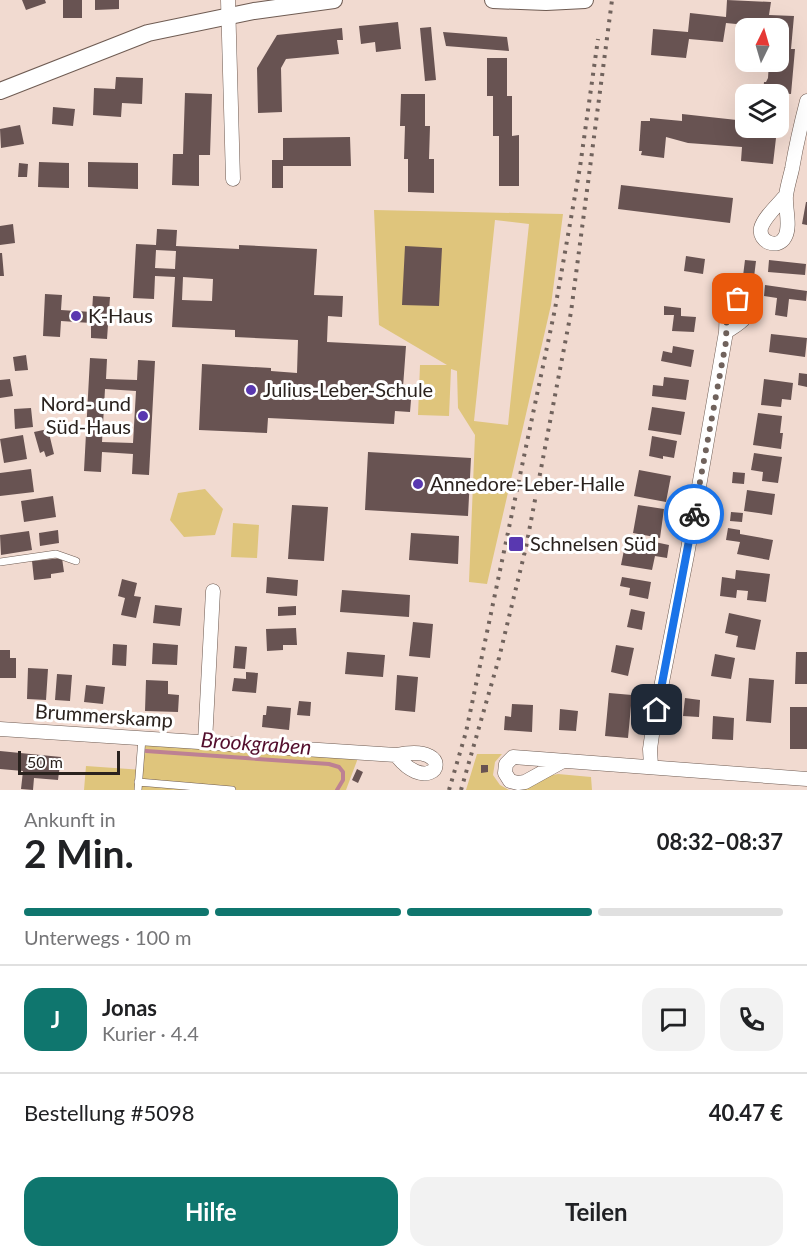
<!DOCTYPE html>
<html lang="de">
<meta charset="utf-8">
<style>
:root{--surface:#fff;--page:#f2f2f2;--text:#202124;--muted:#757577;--line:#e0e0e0;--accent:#0f766e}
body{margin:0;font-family:Lato,sans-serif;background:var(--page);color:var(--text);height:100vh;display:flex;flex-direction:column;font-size:22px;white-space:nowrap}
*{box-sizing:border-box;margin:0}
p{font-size:20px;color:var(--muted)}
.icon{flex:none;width:33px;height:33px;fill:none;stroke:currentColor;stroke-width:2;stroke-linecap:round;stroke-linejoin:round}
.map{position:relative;height:790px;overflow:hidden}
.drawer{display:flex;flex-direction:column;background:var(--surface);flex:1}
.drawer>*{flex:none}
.needle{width:39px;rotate:5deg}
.tools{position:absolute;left:735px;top:18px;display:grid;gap:12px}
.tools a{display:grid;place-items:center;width:54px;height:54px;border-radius:12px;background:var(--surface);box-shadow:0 6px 24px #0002;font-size:30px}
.scale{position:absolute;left:18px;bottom:15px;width:102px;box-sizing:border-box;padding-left:6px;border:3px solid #2a221e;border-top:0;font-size:16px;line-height:21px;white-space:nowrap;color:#2a221e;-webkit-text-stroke:4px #fff;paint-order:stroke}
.pin{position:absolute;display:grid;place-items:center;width:51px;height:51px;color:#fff;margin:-26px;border-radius:12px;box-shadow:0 3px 9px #0006}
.courier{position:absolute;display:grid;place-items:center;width:60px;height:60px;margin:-30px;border:4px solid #1a73e8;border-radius:50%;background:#fff;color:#222;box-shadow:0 2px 8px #0007}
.headline em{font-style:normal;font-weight:700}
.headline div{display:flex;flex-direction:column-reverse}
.headline{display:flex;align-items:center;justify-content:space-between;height:102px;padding:0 24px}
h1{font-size:39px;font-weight:700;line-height:45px}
.bar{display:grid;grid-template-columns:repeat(4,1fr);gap:9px 6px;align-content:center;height:72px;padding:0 24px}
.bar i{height:8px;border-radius:4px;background:var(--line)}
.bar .on{background:var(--accent)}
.bar p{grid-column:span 4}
.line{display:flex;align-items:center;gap:15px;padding:0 24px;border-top:2px solid var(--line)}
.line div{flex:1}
.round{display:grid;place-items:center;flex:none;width:63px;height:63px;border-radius:18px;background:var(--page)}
.primary-button{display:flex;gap:12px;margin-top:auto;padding:12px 24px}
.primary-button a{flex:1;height:69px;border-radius:18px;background:var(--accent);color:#fff;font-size:24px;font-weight:700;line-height:69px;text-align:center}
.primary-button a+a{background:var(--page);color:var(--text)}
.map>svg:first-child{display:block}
.green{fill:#dfc57c;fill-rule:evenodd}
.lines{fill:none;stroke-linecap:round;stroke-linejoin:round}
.stream{stroke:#bd8193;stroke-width:4}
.building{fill:#685352;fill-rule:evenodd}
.service-casing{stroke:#6f5c53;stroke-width:8}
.minor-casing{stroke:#6f5c53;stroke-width:15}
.tertiary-casing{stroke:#6f5c53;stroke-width:18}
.service{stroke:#fff;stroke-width:7}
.minor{stroke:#fff;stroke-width:14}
.tertiary{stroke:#fff;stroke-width:16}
.rail{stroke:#71635d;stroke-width:4;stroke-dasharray:3 6;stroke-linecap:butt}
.done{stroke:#70625c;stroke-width:6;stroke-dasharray:0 10.8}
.route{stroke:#1a73e8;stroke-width:8}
.poi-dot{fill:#5938b0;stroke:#fff;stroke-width:2}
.labels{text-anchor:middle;stroke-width:6;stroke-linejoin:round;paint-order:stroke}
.poi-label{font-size:20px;fill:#2a221e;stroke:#fff;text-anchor:start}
.street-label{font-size:20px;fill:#2a221e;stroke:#fff}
.water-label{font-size:21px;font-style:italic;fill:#530e2d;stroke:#fff}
</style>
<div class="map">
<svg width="807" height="790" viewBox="0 0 807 790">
<rect width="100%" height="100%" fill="#f1dad0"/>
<path class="green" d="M374 210 563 214 551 305 487 584 469 582 475 435 458 408 457 371 451 369 449 416 418 415 420 365H447L379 325ZM495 220 529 224 508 425 474 421Z
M205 489 223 509 215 535 184 537 170 520 178 493Z
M233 523 259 525 257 558 231 557Z
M145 744 358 758 346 790H84L86 766 143 770Z
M477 754H502L495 762 493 775 500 785 509 790H466Z
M558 774 591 777 592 790H519L548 776Z"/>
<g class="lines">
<path class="stream" d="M146 751 329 764 339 767 343 772V780L337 790"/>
</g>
<path class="building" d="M22 0H45L46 3 26 10Z
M63 0H82V18H63Z
M95 0H119V9L95 10Z
M727 0 771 2 769 15 794 16 791 49H795L791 94 763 92 764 82H766L768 78 769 62H778V28L726 23 723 42 689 39 686 58 651 55 653 29 688 32 690 13 726 17Z
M398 22 401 49 376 52 375 42 361 44 359 26Z
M431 27 436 80 425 81 420 28Z
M342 28 343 40H337L339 54 286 59 281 68 282 112 258 113 257 68 277 35Z
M443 32 507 37 509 51 446 46Z
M487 58H507V96H512V136L519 135V186H499V136H493V96H487Z
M116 77 143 78 142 104 122 103 121 117 93 115 94 88 115 89Z
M185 93 212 94 210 155H199V186L172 185 173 154H183Z
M401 94H425V126H430L429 159H434V193L408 192V159H404L405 126H400Z
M53 107 75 109 73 126 52 124Z
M682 114 746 121 744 135 776 138 773 164 741 161 742 147 688 143 666 137 664 158 641 155 642 151H639L641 121H650V118L682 121Z
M20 125 24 144 1 148 0 129Z
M350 137 351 166H283V188H272V160H283V138Z
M39 162 69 163V188L38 187Z
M88 162 138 163V189L88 187Z
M19 163 28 164 27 177H18Z
M621 185 733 198 730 223 618 209Z
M806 202H807V225L802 224Z
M13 224 15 243 0 245V226Z
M157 229 177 230 176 246 239 249V245L317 249 314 295 343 296 342 317 328 316 327 342 406 346 403 387 412 388 410 412 395 411 394 424 268 418 267 433 199 430 202 364 271 368V371L297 373 298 340 235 337V330L172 327 175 277 155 276 154 299 133 298 136 244 156 245ZM156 250 176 251 175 269 155 268ZM183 277 213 279 212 301 182 300Z
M405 246 442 248 439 306 402 305Z
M0 253H2L4 276H0Z
M686 256 705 259 703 274 684 271Z
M745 260 756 261 753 285 742 284Z
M769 260 806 264 805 275 768 272Z
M765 285 807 291 806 301 789 299 787 317 775 315 777 298 764 296Z
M45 294 62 295 61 310 92 312 93 296 110 297 107 339 91 338V323L61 321 60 337 43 336Z
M664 306 681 308V316L696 317 694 332 672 331 674 315H664Z
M771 334 807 338 805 357 769 352Z
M673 346 694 350 691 367 661 361 663 351 672 353Z
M26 355 28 370 15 371 13 357Z
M90 358 107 359 106 379 137 380 138 360 155 361 149 475 132 474 133 454 102 452 101 472 84 471ZM105 389 136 391 133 443 102 442Z
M799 373 807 374V387L798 385Z
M664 377 689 380 686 400 652 396 653 385 663 386Z
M10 379 13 396 0 398V380Z
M764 379 793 383 791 400 782 399 781 407 761 405Z
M652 407 685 412 681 435 648 430Z
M31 408 33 427 15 429 14 409Z
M758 413 782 416 780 433H783L781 449 753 445Z
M48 429 54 454 46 457 44 451 40 453 34 432Z
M23 435 27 459 4 463 0 439Z
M652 436 677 441 674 458 663 456V459L649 456Z
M368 452 471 458 468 516 365 510Z
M754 453 782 457 778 483 762 481 763 472 751 470Z
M31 469 34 492 0 496V473Z
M639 470 671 476 666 502 634 496Z
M733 472 745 473 744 484 732 483Z
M747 490 775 494 772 515 744 511Z
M53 496 56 517 24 522 21 501Z
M292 505 328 507 324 561 288 559Z
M638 505 664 509 660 538 633 533Z
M731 512 743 513 742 522 730 521Z
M728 528 740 530V534L773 540 769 560 737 554 740 542 726 540Z
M58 530 59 543 40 546 39 533Z
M29 531 32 550 1 555 0 535Z
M411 533 459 536 458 564 409 560Z
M626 540 649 544 650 541 669 545 667 558 655 556 652 570 621 565Z
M62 558 64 572 51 574V578L34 580 32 561Z
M736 570 770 574 766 602 747 600 748 591 737 590 736 598 720 596 722 577 735 579Z
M267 577 298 580 297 596 266 593Z
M622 577 651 582 648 599 629 595 630 588 620 586Z
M122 579 137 583 134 596 141 597 136 618 121 615 125 598 118 596Z
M342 590 410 595 409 617 340 612Z
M155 605 182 608 180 626 153 623Z
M296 606V615L278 616V607Z
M631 609 645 612 642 630 627 627Z
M729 613 761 620 755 650 736 647 738 636 725 633Z
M413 622 433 624 430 658 409 656Z
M296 628 297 645H283V650L267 651 266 629Z
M153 643 178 645 177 665 152 664Z
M113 644 127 645 126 666 112 665Z
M616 645 634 648 628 676 611 672Z
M235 646 247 647 245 669 233 668Z
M0 650H10V658H16V678H0Z
M347 652 385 655 383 677 345 674Z
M796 652H807V684H795Z
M715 654 735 658 731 679 711 676Z
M28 668 48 669 46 700 27 699Z
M246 672 258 673 256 693 232 691 234 678 246 679Z
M57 674 72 675 70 701 55 700Z
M397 675 418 677 415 712 395 710Z
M749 678 774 680 771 723 746 721Z
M146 680 168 681V694L179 695 178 712 145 711Z
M86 685 105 687 103 704 84 702Z
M609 693 632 695 628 738 605 736Z
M685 698 700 700 699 717 683 716Z
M299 701 311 702 310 716 297 715Z
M512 704 533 705 532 732 504 730 505 716 511 717Z
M267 706 291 708 289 730 262 727 263 715H266Z
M790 707H807V749H790Z
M560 709 578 711 576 731 559 730Z
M713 716 734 718 733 740 712 739Z
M0 751 61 757 58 780 34 778 33 790 21 789 23 771 0 769Z
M481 765H488V772L481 773Z
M357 769 363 772 358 783 352 780Z"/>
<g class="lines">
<g class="service-casing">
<path id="service" d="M0 562 56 554 76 561
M138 782 232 790
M138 790 142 738"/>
</g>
<g class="minor-casing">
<path id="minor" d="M228 0 233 179
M786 195C779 204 764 217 761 228 758 242 778 250 785 237 791 226 785 208 786 196 787 187 790 178 792 169 796 146 801 124 807 101
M0 729 396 755C406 753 420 751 429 756 448 766 423 790 396 755
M205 742 213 591
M563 761 525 782 518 783 510 781 505 773 506 764 513 757 807 779
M651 766 650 749 653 728 687 555 726 332C738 324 756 315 745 300H732L727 305 726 332"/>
</g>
<g class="tertiary-casing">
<path id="tertiary" d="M493 0 546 2 585 0
M0 91 148 33 254 11 334 0"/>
</g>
<use href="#service" class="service"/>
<use href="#minor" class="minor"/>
<use href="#tertiary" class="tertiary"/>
<path class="rail" d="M449 790 466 732 555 309 580 167 598 39
M461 790 499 658 526 547 571 312 612 0"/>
</g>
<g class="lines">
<path class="done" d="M694 514 726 342 727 305 732 300 738 299"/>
<path class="route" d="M657 710 694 514"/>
</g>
<g class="poi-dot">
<circle cx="76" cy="316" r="6"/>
<circle cx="251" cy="390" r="6"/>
<circle cx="143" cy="416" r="6"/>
<circle cx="418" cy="484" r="6"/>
<rect x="508" y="536" width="16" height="16" rx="3"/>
</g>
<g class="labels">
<g class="poi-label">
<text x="88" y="323">K-Haus</text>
<text x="263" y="397">Julius-Leber-Schule</text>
<text x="131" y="411" text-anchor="end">Nord- und<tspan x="131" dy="23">Süd-Haus</tspan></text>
<text x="430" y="491">Annedore-Leber-Halle</text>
<text x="530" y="551">Schnelsen Süd</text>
</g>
<g class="street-label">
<text transform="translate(104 716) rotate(4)" y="7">Brummerskamp</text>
</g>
<g class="water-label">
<text transform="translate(256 744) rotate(4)" y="7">Brookgraben</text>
</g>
</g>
</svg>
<div class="tools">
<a><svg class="needle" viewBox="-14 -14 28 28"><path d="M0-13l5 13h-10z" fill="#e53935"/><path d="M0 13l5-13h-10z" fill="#757577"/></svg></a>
<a><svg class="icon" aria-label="layers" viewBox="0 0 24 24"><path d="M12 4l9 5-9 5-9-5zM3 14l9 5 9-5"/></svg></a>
</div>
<div class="scale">50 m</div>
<div class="pin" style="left:738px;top:299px;background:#ea580c"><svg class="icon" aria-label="bag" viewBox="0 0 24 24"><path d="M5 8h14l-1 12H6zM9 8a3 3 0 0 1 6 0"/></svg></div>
<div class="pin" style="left:657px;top:710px;background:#1f2937"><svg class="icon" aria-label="home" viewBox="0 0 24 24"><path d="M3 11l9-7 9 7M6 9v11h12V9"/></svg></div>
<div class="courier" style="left:694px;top:514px"><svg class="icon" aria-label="bike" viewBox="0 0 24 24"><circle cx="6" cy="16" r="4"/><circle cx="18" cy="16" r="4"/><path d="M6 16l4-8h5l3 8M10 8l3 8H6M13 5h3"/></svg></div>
</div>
<section class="drawer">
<div class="headline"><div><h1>2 Min.</h1><p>Ankunft in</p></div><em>08:32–08:37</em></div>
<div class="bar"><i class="on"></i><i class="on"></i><i class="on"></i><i></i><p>Unterwegs · 100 m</p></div>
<div class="line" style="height:108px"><b class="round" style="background:var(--accent);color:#fff">J</b><div><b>Jonas</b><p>Kurier · 4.4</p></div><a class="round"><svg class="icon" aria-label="chat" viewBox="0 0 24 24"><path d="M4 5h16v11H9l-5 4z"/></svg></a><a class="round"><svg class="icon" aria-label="phone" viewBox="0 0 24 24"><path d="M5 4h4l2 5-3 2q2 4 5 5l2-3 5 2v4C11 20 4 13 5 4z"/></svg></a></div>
<div class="line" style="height:78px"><div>Bestellung #5098</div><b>40.47 €</b></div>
<div class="primary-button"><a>Hilfe</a><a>Teilen</a></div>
</section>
